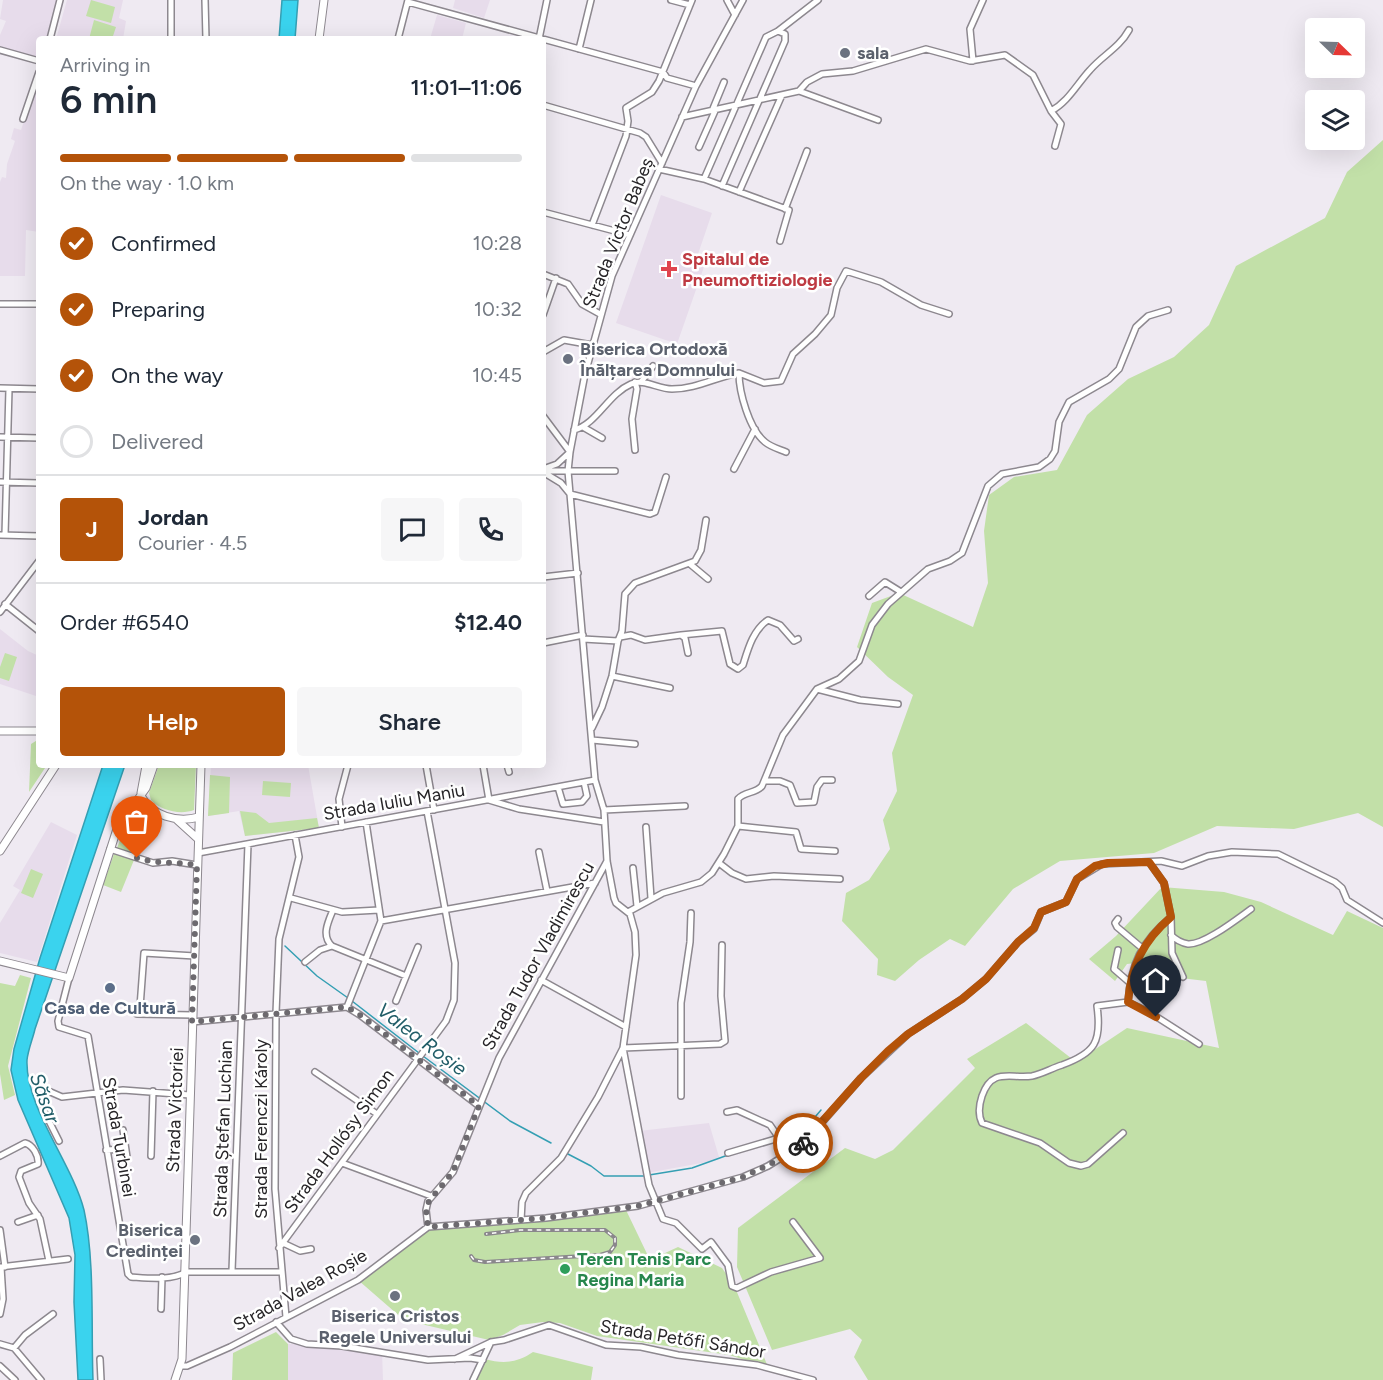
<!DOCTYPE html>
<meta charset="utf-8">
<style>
:root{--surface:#fff;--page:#f6f6f7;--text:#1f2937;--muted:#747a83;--line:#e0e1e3;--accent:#b45309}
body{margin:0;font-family:Figtree,sans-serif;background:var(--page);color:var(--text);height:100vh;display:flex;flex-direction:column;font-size:22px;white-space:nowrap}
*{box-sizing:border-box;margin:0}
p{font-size:20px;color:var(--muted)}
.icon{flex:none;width:33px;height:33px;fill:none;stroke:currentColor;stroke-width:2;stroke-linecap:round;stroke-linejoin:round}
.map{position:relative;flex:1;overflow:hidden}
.details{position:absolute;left:36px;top:36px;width:510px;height:732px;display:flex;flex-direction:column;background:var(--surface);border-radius:6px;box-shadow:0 6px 24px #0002}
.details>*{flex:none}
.needle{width:39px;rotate:113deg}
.controls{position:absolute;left:1305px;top:18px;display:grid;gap:12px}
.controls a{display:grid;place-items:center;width:60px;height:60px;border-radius:6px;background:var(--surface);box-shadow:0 6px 24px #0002;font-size:30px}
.pin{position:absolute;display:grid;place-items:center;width:51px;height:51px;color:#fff;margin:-62px -26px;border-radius:50% 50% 50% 0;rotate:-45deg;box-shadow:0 0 6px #0007}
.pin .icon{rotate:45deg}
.courier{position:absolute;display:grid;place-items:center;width:60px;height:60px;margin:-30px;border:4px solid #b45309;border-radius:50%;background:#fff;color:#222;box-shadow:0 2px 8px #0007}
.summary em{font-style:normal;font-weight:600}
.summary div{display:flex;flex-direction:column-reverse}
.summary{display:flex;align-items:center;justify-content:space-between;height:102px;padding:0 24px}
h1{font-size:39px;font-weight:600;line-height:45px}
.bar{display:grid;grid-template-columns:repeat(4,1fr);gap:9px 6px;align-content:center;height:72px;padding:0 24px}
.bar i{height:8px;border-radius:4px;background:var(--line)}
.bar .current{background:var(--accent)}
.bar p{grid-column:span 4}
.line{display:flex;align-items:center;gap:15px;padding:0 24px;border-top:2px solid var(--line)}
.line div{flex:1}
.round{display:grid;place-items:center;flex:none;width:63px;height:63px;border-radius:6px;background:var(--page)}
ol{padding:0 24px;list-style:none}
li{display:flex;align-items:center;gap:18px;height:66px}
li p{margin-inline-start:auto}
li .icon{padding:6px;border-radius:50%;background:var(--accent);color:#fff;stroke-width:4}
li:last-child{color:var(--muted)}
li i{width:33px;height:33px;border:3px solid var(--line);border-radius:50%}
.primary-button{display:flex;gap:12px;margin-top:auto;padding:12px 24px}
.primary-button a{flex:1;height:69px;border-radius:6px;background:var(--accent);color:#fff;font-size:24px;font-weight:600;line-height:69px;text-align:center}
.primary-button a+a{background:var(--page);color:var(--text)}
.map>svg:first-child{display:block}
.built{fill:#e7dceb}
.green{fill:#c2e0a8}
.water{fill:#3ad3ee;stroke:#349fb3;stroke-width:1.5}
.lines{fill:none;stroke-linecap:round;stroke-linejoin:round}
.stream{stroke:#349fb3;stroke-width:1.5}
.minor-casing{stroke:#8d888f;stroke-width:8}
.major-casing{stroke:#8d888f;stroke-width:9}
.minor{stroke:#fff;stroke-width:5}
.major{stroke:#fff;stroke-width:7}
.rail-casing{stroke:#8a878c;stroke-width:4}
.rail{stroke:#fff;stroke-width:1.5;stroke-dasharray:4.5;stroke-linecap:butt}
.done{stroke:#6d6a6f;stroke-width:6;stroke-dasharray:0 10.8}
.route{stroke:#b45309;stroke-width:8}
.worship-dot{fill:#6b7280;stroke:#fff;stroke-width:2}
.health-dot{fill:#e0444e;stroke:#fff;stroke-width:2}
.service-dot{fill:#5c6f8a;stroke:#fff;stroke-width:2}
.leisure-dot{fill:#2e9e5b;stroke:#fff;stroke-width:2}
.labels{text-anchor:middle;stroke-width:5;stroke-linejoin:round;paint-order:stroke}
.worship-label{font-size:18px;font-weight:bold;fill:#5b616d;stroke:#fff;text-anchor:start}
.street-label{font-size:18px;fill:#272528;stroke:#fff}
.health-label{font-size:18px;font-weight:bold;fill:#be3a42;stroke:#fff;text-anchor:start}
.service-label{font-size:18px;font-weight:bold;fill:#4e5e75;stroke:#fff}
.leisure-label{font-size:18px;font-weight:bold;fill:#27864d;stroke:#fff;text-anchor:start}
.water-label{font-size:20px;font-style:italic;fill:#215d68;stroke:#fff}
</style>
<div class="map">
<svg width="1383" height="1380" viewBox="0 0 1383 1380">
<rect width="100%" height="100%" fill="#efeaf2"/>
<path class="built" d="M3 0H57L48 39H39V58L0 48V35L6 21 0 19Z
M67 0H123L119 18 126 21 123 39H56Z
M455 0H490L484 18 453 8Z
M437 15 466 23 462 39H430Z
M38 80 39 232 26 230 25 276H0V182L2 177 6 178 7 164 15 141 11 139 14 128 21 130Z
M661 195 712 213 696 260 705 264 677 344 616 323Z
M0 629 28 651 39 656V686L36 696 0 684Z
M211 765H308L319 828 245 836 239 811 208 816Z
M51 822 77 835 37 962 0 953V923L20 890 13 886Z
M709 1123 719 1157 707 1162 647 1173 639 1131Z
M287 1344H307L382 1351 383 1380H288Z"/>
<path class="green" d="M91 0 115 7 111 23 86 16Z
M94 20 116 27 112 39H89Z
M1383 140V827L1358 813 1294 829 1217 826 1154 853 1060 861 1013 889 965 946 950 939 919 960 895 981 877 975 878 959 842 921 846 893 869 880 890 849 883 820 897 791 892 753 913 695 888 677 857 647 872 603 899 593 973 627 988 583 984 531 989 495 1014 477 1057 470 1087 415 1128 379 1174 357 1209 325 1236 266 1325 218 1347 172Z
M5 653 17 657 9 681 0 678V667Z
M39 739V765H47L29 792 31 744Z
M159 765H196L194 810C181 815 161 811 151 800L149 793Z
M210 775 230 777 229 813 208 816Z
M263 781 291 783 290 797 262 795Z
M240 811 256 813 269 823 317 818 319 828 245 836Z
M132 822 146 825 134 855 117 848 125 827Z
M114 854 134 860 121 892 103 885Z
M31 869 43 874 33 898 21 893Z
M1162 887 1224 892 1261 902 1333 935 1347 911 1383 928V1380H868L854 1357 862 1340 850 1329 772 1350 737 1267 738 1228 845 1148 875 1159 893 1150 975 1068 967 1059 1026 1023 1076 1062 1127 1028 1219 1048 1206 981 1172 977 1166 959 1127 964 1115 981 1089 959 1116 936Z
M20 975 31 978 8 1066 15 1095 4 1100 0 1074V983L15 986Z
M626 1210 650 1260 678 1247 722 1268 734 1285 768 1367 729 1355 597 1336 560 1323 543 1322 520 1325 503 1335 489 1340 404 1320 358 1280 430 1228 520 1223Z
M276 1332 288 1344V1380H232L233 1353Z
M533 1352 593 1367 591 1380H475L485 1359C503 1364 517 1363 533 1352Z"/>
<path class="water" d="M282 0H298L295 39H279Z
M103 765H125L35 1029C33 1038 28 1050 27 1060 25 1107 72 1163 84 1210 95 1260 91 1328 93 1380H78L74 1302 75 1255 69 1218 18 1100 11 1070 14 1049 40 958Z"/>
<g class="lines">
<path class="stream" d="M285 946 317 976 348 998
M352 1001 419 1053
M423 1056 510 1121 551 1143
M798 1137 821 1110
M779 1140H795
M566 1153 591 1166 604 1176H644
M649 1175 692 1168 728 1155"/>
<g class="minor-casing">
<path id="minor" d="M171 0V39
M205 0 206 39
M671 0 690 5
M727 0 735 15
M408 2 663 72 667 78 696 86
M50 39 60 0
M398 39 408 0
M539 39 547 0
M579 49 591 0
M0 50 39 61
M973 61 970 29 983 0
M799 91 878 120
M543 105 640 133 646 137 662 163
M712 111 724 82
M1051 111C1068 102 1077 84 1090 70 1103 55 1119 48 1129 30
M682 117 799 91 807 82 822 74 853 71 926 49 970 61 1005 55 1033 75 1051 111 1061 124 1055 146
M23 119 39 72
M699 147 715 111
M659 169 704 179 789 210 780 241
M704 179 766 37 778 31 818 0
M722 186 785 41V34L778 31
M739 192 782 95
M785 209 807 151
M543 212 630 235
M592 225 626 136 628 121 626 108 652 92 659 81 692 0
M543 274 568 284 582 304 600 314
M0 304H39
M543 315 556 278
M543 352 564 340 592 345
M739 373C739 392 749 429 765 442 771 447 779 449 786 452
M635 382 637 389 632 419 635 450
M641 382 653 366
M0 388 39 389
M543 416 570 452 557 464 543 469
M583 427 602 438
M574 430C597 424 608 394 631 384 643 378 658 389 672 389 696 389 716 377 739 373L764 383 781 381 793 354 815 334 831 315 837 288 846 271 881 282 921 305 949 314
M0 437 39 438
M734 469 755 429
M545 471H615
M543 472 561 483 570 494 650 514 655 512 666 477
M0 482 39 483
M0 535 39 536
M5 535 9 389
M690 564 708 579
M543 577 578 573
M869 596 885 582 901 592
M5 604 39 631
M0 612 39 561
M681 635 722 631 730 664 738 669 743 665C748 649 753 630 768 620L780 625 794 641 798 639
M620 637 631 635 645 640 681 635 685 638 688 653
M583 639 618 641
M543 643 583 635
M612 676 670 688
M817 689 860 700 898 704
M592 728 602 707 612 676 618 641 622 631 625 594 635 583 695 561 701 550 706 520
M592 740 635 744
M426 765 434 810
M483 765 489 800 519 809 604 822
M507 765 509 772
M765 781H780L790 785 797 803 814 802 817 787 822 780H832
M558 787 563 804 582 802 587 796 584 782
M604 810 685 806
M738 826 796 832 801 849 835 851
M342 827 339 799 348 765
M646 827 651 898
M110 849 153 863 172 861 197 865
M539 852 547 891
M198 853 595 780
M719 863 732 873 746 879 774 876 840 879
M633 868 637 906
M291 898 342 912 379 910
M628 912 663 893 701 882 712 873 724 854 738 826V799C745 791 755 794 762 786L783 735 817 689 839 679 859 661 872 625 888 604 928 569 950 561 962 553 988 486 1002 474 1039 467 1050 459 1055 451 1059 422 1069 402 1109 379 1119 369 1136 327 1148 316 1168 310
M1171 917 1172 953 1183 977
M1118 919 1115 923 1117 927 1142 948
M381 921 595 883
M1171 935C1175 939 1182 943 1188 944 1204 945 1237 919 1251 909
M332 946C321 936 328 922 333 910
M1118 950 1114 969 1129 982
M305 962 320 950 332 946 406 976
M69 978 58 1021 59 1027 88 1036 128 1274 131 1277C147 1278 172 1281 186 1272H281
M541 980 626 1027
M396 1001 418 947
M1128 1002 1149 1012 1199 1044
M347 1007 381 921 366 822
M193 1015 137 1014 140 1007 144 953 195 956
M192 1022 347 1007 360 1015 479 1106
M623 1048 649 1185 663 1219 676 1223 702 1249 711 1242 728 1265 732 1286 737 1288 771 1272 820 1258 793 1222
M623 1048 720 1044 725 1041 721 996 722 945
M315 1072 377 1114
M681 1096V1003L690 942 691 913
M727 1112 737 1110 770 1125 779 1138
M123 1130 127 1157
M1123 1133 1088 1164 1081 1166 1069 1163 1040 1143 982 1123C978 1115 979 1105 982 1096 992 1067 1010 1079 1032 1076 1042 1074 1052 1068 1062 1065 1095 1053 1102 1042 1097 1006L1128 1002C1131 964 1141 942 1171 917L1164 883 1149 862
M59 1141 44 1111 46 1090 62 1097 123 1090 190 1095
M106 1150 125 1149
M728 1153 779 1138 795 1137 803 1144
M0 1156 25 1143C33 1145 39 1156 38 1164L21 1171 19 1177 29 1203 40 1219 49 1261
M151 1156 153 1091
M342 1163 431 1196
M521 1220 522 1202 526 1193 561 1158 598 1097 623 1048 636 955 635 932 630 914 616 903 614 898 607 861 604 810 595 780 568 471 570 452 585 374 612 276 696 86 743 0
M18 1222 38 1215
M428 1227 426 1210 428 1201 453 1172 499 1058 607 861
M0 1230 5 1267
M283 1243 300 1251 311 1249
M279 1248 446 1021 454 1000 455 963 427 811
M0 1267 68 1259
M232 1271 248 844
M161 1309 162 1277
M0 1314 3 1299 1 1267
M286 1317 275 1189 276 1013 279 939 299 857 295 835
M276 1322 291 1339 307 1344 342 1346 428 1360 470 1358 483 1360
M0 1344 14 1348 41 1380
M14 1348 25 1335 53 1314
M100 1359 101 1380
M455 1359 491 1342 504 1340 549 1325 606 1345 641 1347 678 1355 757 1365 813 1380
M0 1366 15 1380
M181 1366H187L230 1347 358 1280 428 1227 546 1218 638 1206 743 1177 768 1166 803 1144 861 1078 908 1034 962 999 986 979 1018 942 1034 929 1041 912 1066 902 1077 879 1102 864 1161 861 1182 866 1208 856 1232 852 1278 854 1335 882 1342 888 1347 900 1383 923
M473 1380 491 1342"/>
</g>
<g class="major-casing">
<path id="major" d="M319 39 324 0
M0 731H39
M141 793 146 766
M141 796C152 816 177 823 199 817
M131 811 155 814
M176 819 198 839
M0 851 56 765
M0 961 69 978 117 829 146 788 154 765
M175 1380 182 1359 201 765"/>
</g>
<use href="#minor" class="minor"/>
<use href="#major" class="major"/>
<g class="rail-casing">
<path id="rail" d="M471 1256 474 1260 485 1262 600 1255 610 1252 615 1245V1238L605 1230H520L486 1234"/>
</g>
<use href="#rail" class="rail"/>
</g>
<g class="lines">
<path class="done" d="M137 858C157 864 177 862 197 865L192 1022 347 1007 360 1015 479 1106 453 1172 429 1201 426 1210 428 1227 546 1218 638 1206 743 1177 783 1158 803 1143"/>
<path class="route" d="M803 1143 861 1078 888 1051 908 1034 962 999 986 979 1018 942 1034 928 1041 912 1066 902 1077 879 1095 866 1108 863 1149 862 1164 883 1171 917C1143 941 1131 966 1128 1002L1156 1017"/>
</g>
<g class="worship-dot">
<circle cx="845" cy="53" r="6"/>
<circle cx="568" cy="359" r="6"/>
<circle cx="195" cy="1240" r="6"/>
<circle cx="395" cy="1296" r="6"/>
</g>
<path class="health-dot" d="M666 260h6v6h6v6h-6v6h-6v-6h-6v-6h6z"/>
<circle class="service-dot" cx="110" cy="988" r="6"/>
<circle class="leisure-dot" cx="565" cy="1269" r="6"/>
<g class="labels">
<g class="worship-label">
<text x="857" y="59">sala</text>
<text x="580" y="355">Biserica Ortodoxă<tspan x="580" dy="21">Înălțarea Domnului</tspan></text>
<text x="183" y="1236" text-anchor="end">Biserica<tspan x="183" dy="21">Credinței</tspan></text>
<text x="395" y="1322" text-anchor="middle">Biserica Cristos<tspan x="395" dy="21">Regele Universului</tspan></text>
</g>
<g class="street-label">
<text transform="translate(618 233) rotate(-68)" y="6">Strada Victor Babeș</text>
<text transform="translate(394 802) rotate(-10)" y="6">Strada Iuliu Maniu</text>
<text transform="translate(538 956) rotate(-61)" y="6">Strada Tudor Vladimirescu</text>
<text transform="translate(175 1110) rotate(-88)" y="6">Strada Victoriei</text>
<text transform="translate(223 1129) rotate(-88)" y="6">Strada Ștefan Luchian</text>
<text transform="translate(261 1129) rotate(-90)" y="6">Strada Ferenczi Károly</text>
<text transform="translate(119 1137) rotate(80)" y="6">Strada Turbinei</text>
<text transform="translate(339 1141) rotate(-54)" y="6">Strada Hollósy Simon</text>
<text transform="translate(300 1290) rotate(-29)" y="6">Strada Valea Roșie</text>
<text transform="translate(683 1339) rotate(9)" y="6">Strada Petőfi Sándor</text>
</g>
<g class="health-label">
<text x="682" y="265">Spitalul de<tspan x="682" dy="21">Pneumoftiziologie</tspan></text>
</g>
<g class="service-label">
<text x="110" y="1014">Casa de Cultură</text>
</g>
<g class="leisure-label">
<text x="577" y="1265">Teren Tenis Parc<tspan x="577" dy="21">Regina Maria</tspan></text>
</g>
<g class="water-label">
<text transform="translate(422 1039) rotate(37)" y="7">Valea Roșie</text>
<text transform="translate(45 1098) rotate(70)" y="7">Săsar</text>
</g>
</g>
</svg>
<div class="controls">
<a><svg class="needle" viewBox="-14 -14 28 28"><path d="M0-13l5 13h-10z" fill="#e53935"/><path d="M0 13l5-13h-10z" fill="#747a83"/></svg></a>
<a><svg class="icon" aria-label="layers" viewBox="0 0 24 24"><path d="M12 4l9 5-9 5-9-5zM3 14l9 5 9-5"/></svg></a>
</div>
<div class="pin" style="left:137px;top:858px;background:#ea580c"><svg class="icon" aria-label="bag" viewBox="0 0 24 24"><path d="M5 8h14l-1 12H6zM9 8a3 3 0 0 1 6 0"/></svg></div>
<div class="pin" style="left:1156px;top:1017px;background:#1f2937"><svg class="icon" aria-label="home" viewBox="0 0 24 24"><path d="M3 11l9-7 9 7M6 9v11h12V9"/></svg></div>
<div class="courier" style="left:803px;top:1143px"><svg class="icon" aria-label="bike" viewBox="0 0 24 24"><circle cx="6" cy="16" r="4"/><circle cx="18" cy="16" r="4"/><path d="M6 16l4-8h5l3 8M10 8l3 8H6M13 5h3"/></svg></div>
<section class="details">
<div class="summary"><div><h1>6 min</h1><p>Arriving in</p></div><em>11:01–11:06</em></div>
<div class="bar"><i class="current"></i><i class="current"></i><i class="current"></i><i></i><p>On the way · 1.0 km</p></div>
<ol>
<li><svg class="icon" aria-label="check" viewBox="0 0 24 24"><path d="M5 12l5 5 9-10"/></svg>Confirmed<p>10:28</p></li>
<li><svg class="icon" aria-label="check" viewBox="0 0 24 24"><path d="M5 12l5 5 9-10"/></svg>Preparing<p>10:32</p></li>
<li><svg class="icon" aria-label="check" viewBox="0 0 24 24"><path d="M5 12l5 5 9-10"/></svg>On the way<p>10:45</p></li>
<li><i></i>Delivered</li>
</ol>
<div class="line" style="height:108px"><b class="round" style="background:var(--accent);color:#fff">J</b><div><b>Jordan</b><p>Courier · 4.5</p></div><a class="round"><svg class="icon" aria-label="chat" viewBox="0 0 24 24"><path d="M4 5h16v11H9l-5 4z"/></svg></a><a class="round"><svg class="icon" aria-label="phone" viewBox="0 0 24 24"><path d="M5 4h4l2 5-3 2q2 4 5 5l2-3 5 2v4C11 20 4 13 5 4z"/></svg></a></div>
<div class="line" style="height:78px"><div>Order #6540</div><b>$12.40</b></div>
<div class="primary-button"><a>Help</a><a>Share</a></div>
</section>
</div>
